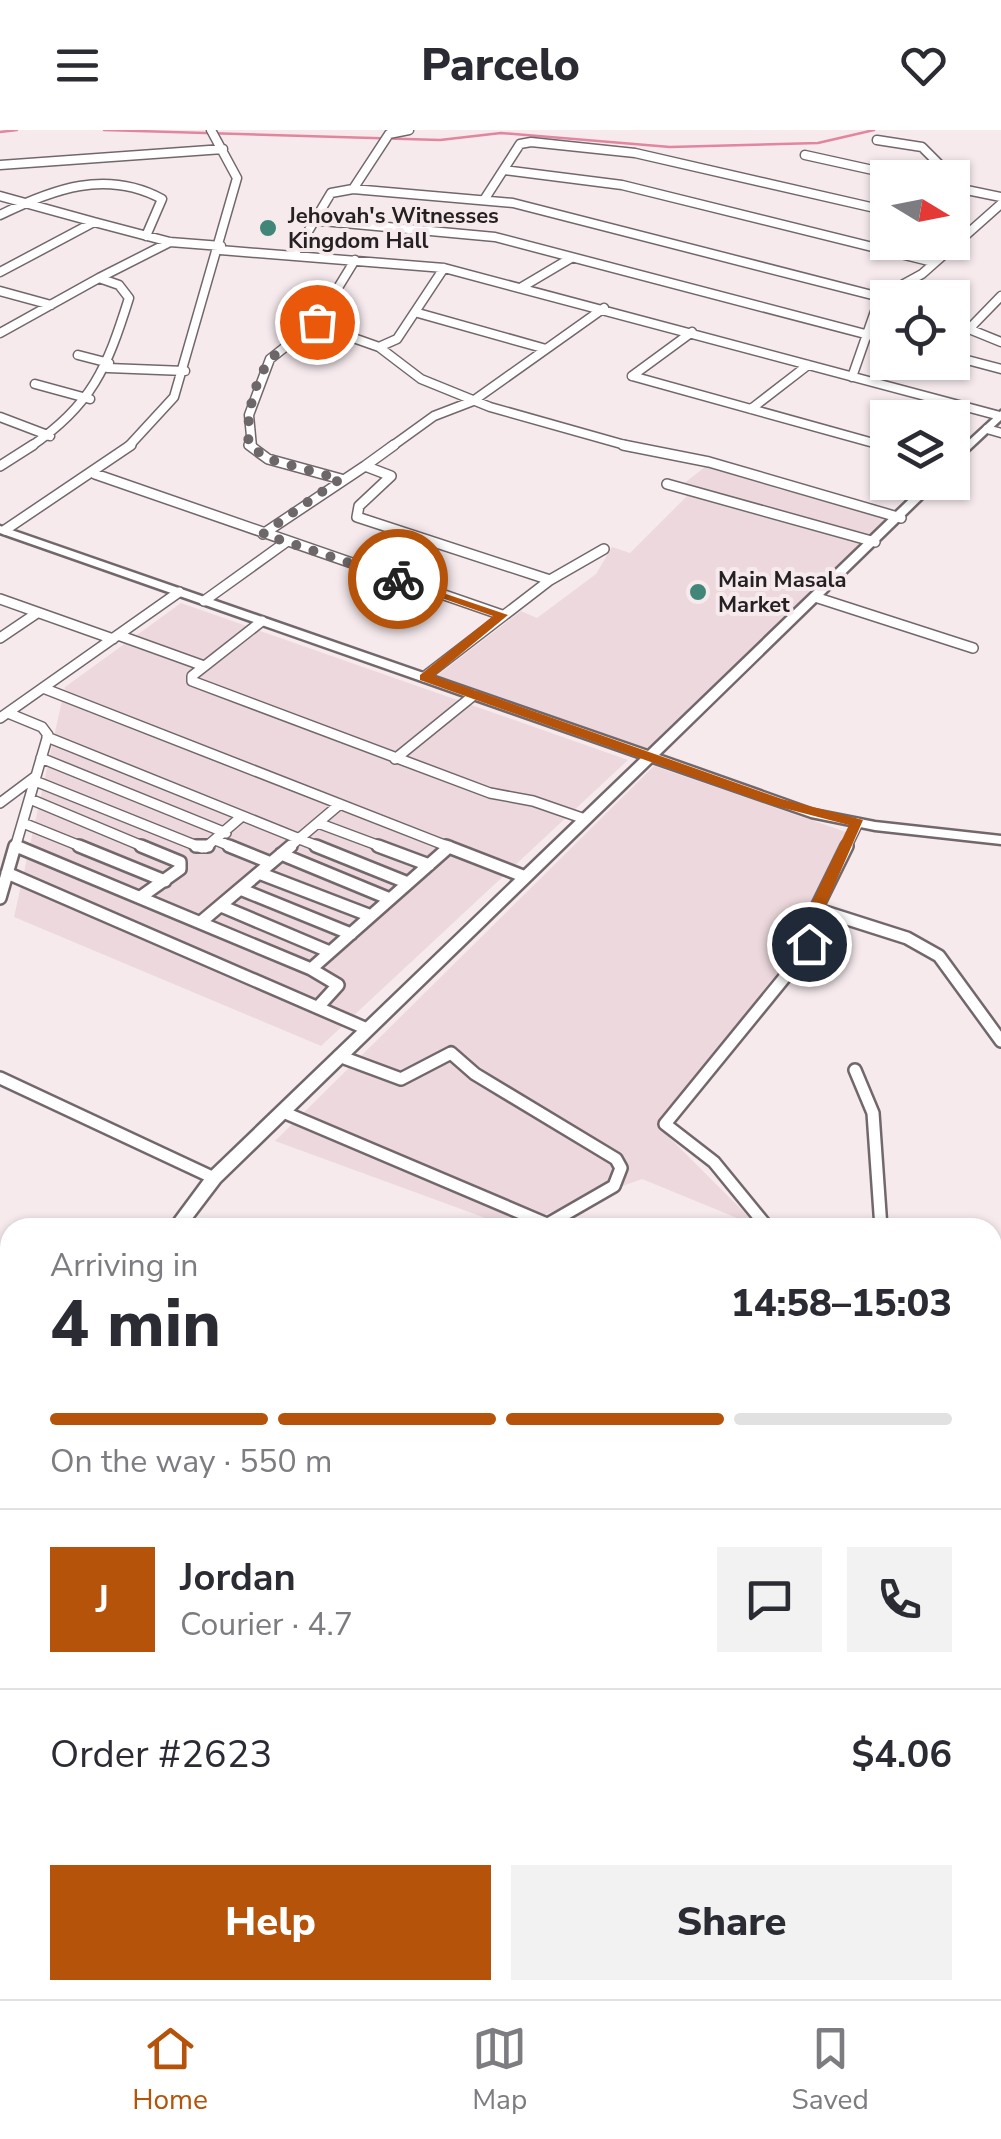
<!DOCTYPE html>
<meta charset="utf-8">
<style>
:root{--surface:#fff;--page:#f2f2f3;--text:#2b2b33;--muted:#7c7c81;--line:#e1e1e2;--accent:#b45309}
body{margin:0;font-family:"Nunito Sans",sans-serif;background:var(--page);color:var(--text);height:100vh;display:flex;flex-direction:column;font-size:38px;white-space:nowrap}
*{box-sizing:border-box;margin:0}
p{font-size:32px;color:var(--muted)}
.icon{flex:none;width:55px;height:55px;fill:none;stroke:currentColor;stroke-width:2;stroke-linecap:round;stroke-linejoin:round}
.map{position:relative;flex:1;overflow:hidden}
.side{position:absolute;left:0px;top:1088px;width:1002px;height:782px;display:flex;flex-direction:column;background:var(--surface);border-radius:30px 30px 0 0;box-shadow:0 2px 8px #0004}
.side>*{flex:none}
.needle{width:65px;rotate:100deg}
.fabs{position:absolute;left:870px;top:30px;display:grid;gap:20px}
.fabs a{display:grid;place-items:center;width:100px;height:100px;border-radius:0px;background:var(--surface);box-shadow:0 2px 8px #0004;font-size:50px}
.pin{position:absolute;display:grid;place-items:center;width:85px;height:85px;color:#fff;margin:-42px;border:5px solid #fff;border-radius:50%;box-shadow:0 2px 10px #0007}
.courier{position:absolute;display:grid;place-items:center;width:100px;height:100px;margin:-50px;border:8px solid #b45309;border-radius:50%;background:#fff;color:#222;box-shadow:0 2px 12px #0007}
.overview em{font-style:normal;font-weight:800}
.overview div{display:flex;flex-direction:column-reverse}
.overview{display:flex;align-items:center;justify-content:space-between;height:170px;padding:0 50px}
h1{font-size:65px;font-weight:800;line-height:75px}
.bar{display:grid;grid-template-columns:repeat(4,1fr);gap:15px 10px;align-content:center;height:120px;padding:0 50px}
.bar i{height:12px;border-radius:8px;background:var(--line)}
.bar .selected{background:var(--accent)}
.bar p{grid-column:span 4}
.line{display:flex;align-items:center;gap:25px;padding:0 50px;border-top:2px solid var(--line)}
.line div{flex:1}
.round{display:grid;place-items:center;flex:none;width:105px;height:105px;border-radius:0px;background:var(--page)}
.button{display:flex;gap:20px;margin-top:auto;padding:20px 50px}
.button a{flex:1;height:115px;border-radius:0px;background:var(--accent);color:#fff;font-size:40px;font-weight:800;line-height:115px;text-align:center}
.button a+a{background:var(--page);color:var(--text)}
header{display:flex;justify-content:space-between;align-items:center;height:130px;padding:0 50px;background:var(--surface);font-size:45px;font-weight:800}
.menu{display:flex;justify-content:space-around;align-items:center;height:140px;border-top:2px solid var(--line);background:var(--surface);font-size:28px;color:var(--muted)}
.menu a{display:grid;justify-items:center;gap:5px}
.menu .selected{color:var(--accent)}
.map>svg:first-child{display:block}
.built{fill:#edd9dd}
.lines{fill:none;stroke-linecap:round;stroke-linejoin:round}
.stream-far1{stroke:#e285a1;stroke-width:2.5}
.stream{stroke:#e285a1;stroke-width:5}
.street-far2-casing{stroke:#72686b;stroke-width:11}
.street-far1-casing{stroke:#72686b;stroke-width:12}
.street-casing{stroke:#72686b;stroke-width:16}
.secondary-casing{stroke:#72686b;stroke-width:5}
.highway-casing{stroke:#72686b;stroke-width:5}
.street-far2{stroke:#fff;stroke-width:8}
.street-far1{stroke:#fff;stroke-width:9}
.street{stroke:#fff;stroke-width:11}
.secondary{fill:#fff;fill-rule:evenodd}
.highway{fill:#fff;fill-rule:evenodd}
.route{fill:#b45309}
.done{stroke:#6e6769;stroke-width:10;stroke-dasharray:0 18}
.poi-dot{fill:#42867a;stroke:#f6eaed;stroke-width:4}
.labels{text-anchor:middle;stroke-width:8;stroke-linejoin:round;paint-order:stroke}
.far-poi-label{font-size:22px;font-weight:bold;fill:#252122;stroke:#f6eaed;text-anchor:start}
</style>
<header><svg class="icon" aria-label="menu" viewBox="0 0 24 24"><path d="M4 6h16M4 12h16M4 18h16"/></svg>Parcelo<svg class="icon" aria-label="heart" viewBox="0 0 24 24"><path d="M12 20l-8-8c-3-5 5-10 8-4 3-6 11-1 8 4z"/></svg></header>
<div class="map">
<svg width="1001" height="1869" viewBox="0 0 1001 1869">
<rect width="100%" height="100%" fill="#f6eaed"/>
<path class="built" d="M710 333 781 360 824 366 884 387 894 396 647 626 430 551 521 481 537 488 596 444 612 417 630 423 689 364 678 358Z
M181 473 628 630 321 916 14 787 65 557Z
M654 636 846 702 802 812 657 995 759 1097 642 1049 510 1097 275 1011Z"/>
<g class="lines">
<path class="stream-far1" d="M104 0 440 10 501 3 670 17 818 13 874 0
M0 2 17 0"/>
<path class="stream" d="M992 1604 1001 1601
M551 1869 565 1860"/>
<g class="street-far2-casing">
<path id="street-far2" d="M877 10 922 17 940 35 941 48
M805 25 909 48
M0 35 223 19
M504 40 622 55 933 132
M952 57 1001 67
M353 59 389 4 409 0
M0 66 94 92
M484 70 520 14 531 12 635 23 888 81
M0 85C53 59 106 39 162 69L146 106
M312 90 495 107 888 210
M220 120 444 138 1000 286
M294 125 331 63 353 59 513 73 880 167 922 144 1001 74
M0 142 94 92 170 112 221 116
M522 157 571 128
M0 161 51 175
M1001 166 969 199 1001 212
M418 183 546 219
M310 200 345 205 379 217 421 249 490 277 632 317
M0 203 99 148
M379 217 397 209 444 138
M78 225 109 233
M952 226 1001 239
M108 238 185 241
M632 246 888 317
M632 246 692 202
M852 247 880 167
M35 254 90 269
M751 279 808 235
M0 287 50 306
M987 299 1001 303
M30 317C92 275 107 238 129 168L119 155 99 148 170 112
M128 317 174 267 237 48 211 0
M252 317 249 285 270 229 317 192 355 130
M391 317 434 286 473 271 604 178"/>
</g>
<g class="street-far1-casing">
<path id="street-far1" d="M249 315 268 329 341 349
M623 315 709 332 901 388
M880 315 888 317
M0 336 33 315
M365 336 394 315
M95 344 502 485
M667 354 875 412
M5 400 131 315
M263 404 365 336 391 346 359 376 357 387 550 450
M818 468 973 518
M0 469 113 509
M204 471 286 412
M262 491 192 546V551L490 663 533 671 582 688
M118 505 204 536
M0 508 37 483
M424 547 550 450 604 419
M43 558 452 718
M8 583 42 597 48 605 15 718
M0 588 179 462
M47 607 322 718
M41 628 226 703
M395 629 474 565
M35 651 202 718
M30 669 147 718
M0 673 36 646
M23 693 85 718
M318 693 385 718
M218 711 235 718
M16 716 21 718
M205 718 241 687
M288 718 340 674
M846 718 858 693"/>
</g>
<g class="street-casing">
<path id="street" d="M16 716 311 839 449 717
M79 716 165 751
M141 716 180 732V739L142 766
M196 716H208
M229 716 271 733
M316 716 408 753
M378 716 429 735
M446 716 523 746
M281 724 390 769
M7 743 367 899
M259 743 371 786
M240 759 351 804
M0 768 15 716
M221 776 330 822
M816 779 907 808 939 826 1001 911
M202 791 291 716
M311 839 338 855 318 877
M339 926 401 949 451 923 475 944 616 1029 621 1038 614 1056 541 1098
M855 940 873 983 881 1098
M0 948 214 1048
M283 982 547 1094
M768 1098 714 1032 665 994 802 826 816 779 847 716"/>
</g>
<g class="secondary-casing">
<path id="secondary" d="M1001 281V290L952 336V326Z
M927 352H939L659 625 814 680 875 692 1001 706V714L875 700 811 687 652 632 220 1052 185 1098H168L208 1044 641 628 0 403V396L648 621Z
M0 1474 10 1478V1495L0 1491Z
M642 1860H669L674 1869H647Z"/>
</g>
<g class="highway-casing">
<path id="highway" d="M992 1259H1001V1277H992Z
M10 1283V1303L0 1307V1287Z"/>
</g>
<use href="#street-far2" class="street-far2"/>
<use href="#street-far1" class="street-far1"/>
<use href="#street" class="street"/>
<use href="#secondary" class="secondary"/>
<use href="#highway" class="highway"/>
</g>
<path class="route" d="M393 446 508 485 434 546 782 669 863 690 824 779 814 817 801 814 809 779 849 695 772 675 420 550V545L493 486 393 451Z"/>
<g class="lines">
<path class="done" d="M317 192C305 206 287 213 274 226 255 244 245 289 249 315L268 329 340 349 263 404 398 449"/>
</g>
<g class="poi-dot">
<circle cx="268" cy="98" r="10"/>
<circle cx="698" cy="462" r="10"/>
</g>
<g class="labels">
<g class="far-poi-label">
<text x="288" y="93">Jehovah's Witnesses<tspan x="288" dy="25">Kingdom Hall</tspan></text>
<text x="718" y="457">Main Masala<tspan x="718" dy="25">Market</tspan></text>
</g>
</g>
</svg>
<div class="fabs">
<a><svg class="needle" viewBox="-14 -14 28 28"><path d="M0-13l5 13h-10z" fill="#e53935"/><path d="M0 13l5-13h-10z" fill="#7c7c81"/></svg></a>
<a><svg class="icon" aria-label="locate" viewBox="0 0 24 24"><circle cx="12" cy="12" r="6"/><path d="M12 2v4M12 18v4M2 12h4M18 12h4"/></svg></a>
<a><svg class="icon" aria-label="layers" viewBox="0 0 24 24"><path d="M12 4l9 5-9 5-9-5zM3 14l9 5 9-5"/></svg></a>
</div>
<div class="pin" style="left:317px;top:192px;background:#ea580c"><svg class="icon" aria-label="bag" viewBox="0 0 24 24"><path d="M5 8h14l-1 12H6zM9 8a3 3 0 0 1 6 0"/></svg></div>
<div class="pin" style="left:809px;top:814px;background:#1f2937"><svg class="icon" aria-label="home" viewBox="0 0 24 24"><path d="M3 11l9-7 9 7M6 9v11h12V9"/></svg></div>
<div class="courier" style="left:398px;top:449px"><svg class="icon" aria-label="bike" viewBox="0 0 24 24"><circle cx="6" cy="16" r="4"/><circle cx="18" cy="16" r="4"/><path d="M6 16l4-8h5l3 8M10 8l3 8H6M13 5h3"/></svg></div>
<section class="side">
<div class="overview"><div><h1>4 min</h1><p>Arriving in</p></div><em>14:58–15:03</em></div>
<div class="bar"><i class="selected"></i><i class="selected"></i><i class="selected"></i><i></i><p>On the way · 550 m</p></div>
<div class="line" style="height:180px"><b class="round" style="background:var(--accent);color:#fff">J</b><div><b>Jordan</b><p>Courier · 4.7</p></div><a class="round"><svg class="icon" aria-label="chat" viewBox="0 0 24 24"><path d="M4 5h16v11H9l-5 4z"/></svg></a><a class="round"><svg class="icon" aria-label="phone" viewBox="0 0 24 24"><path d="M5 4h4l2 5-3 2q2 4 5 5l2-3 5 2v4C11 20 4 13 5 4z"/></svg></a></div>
<div class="line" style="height:130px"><div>Order #2623</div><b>$4.06</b></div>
<div class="button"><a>Help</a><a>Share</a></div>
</section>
</div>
<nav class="menu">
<a class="selected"><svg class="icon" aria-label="home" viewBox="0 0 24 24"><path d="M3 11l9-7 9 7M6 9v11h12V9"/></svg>Home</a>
<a><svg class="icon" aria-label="map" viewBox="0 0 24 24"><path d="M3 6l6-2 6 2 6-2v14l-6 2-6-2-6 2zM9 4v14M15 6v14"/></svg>Map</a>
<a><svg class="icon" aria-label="saved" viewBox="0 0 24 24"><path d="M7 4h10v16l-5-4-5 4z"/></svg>Saved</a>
</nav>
